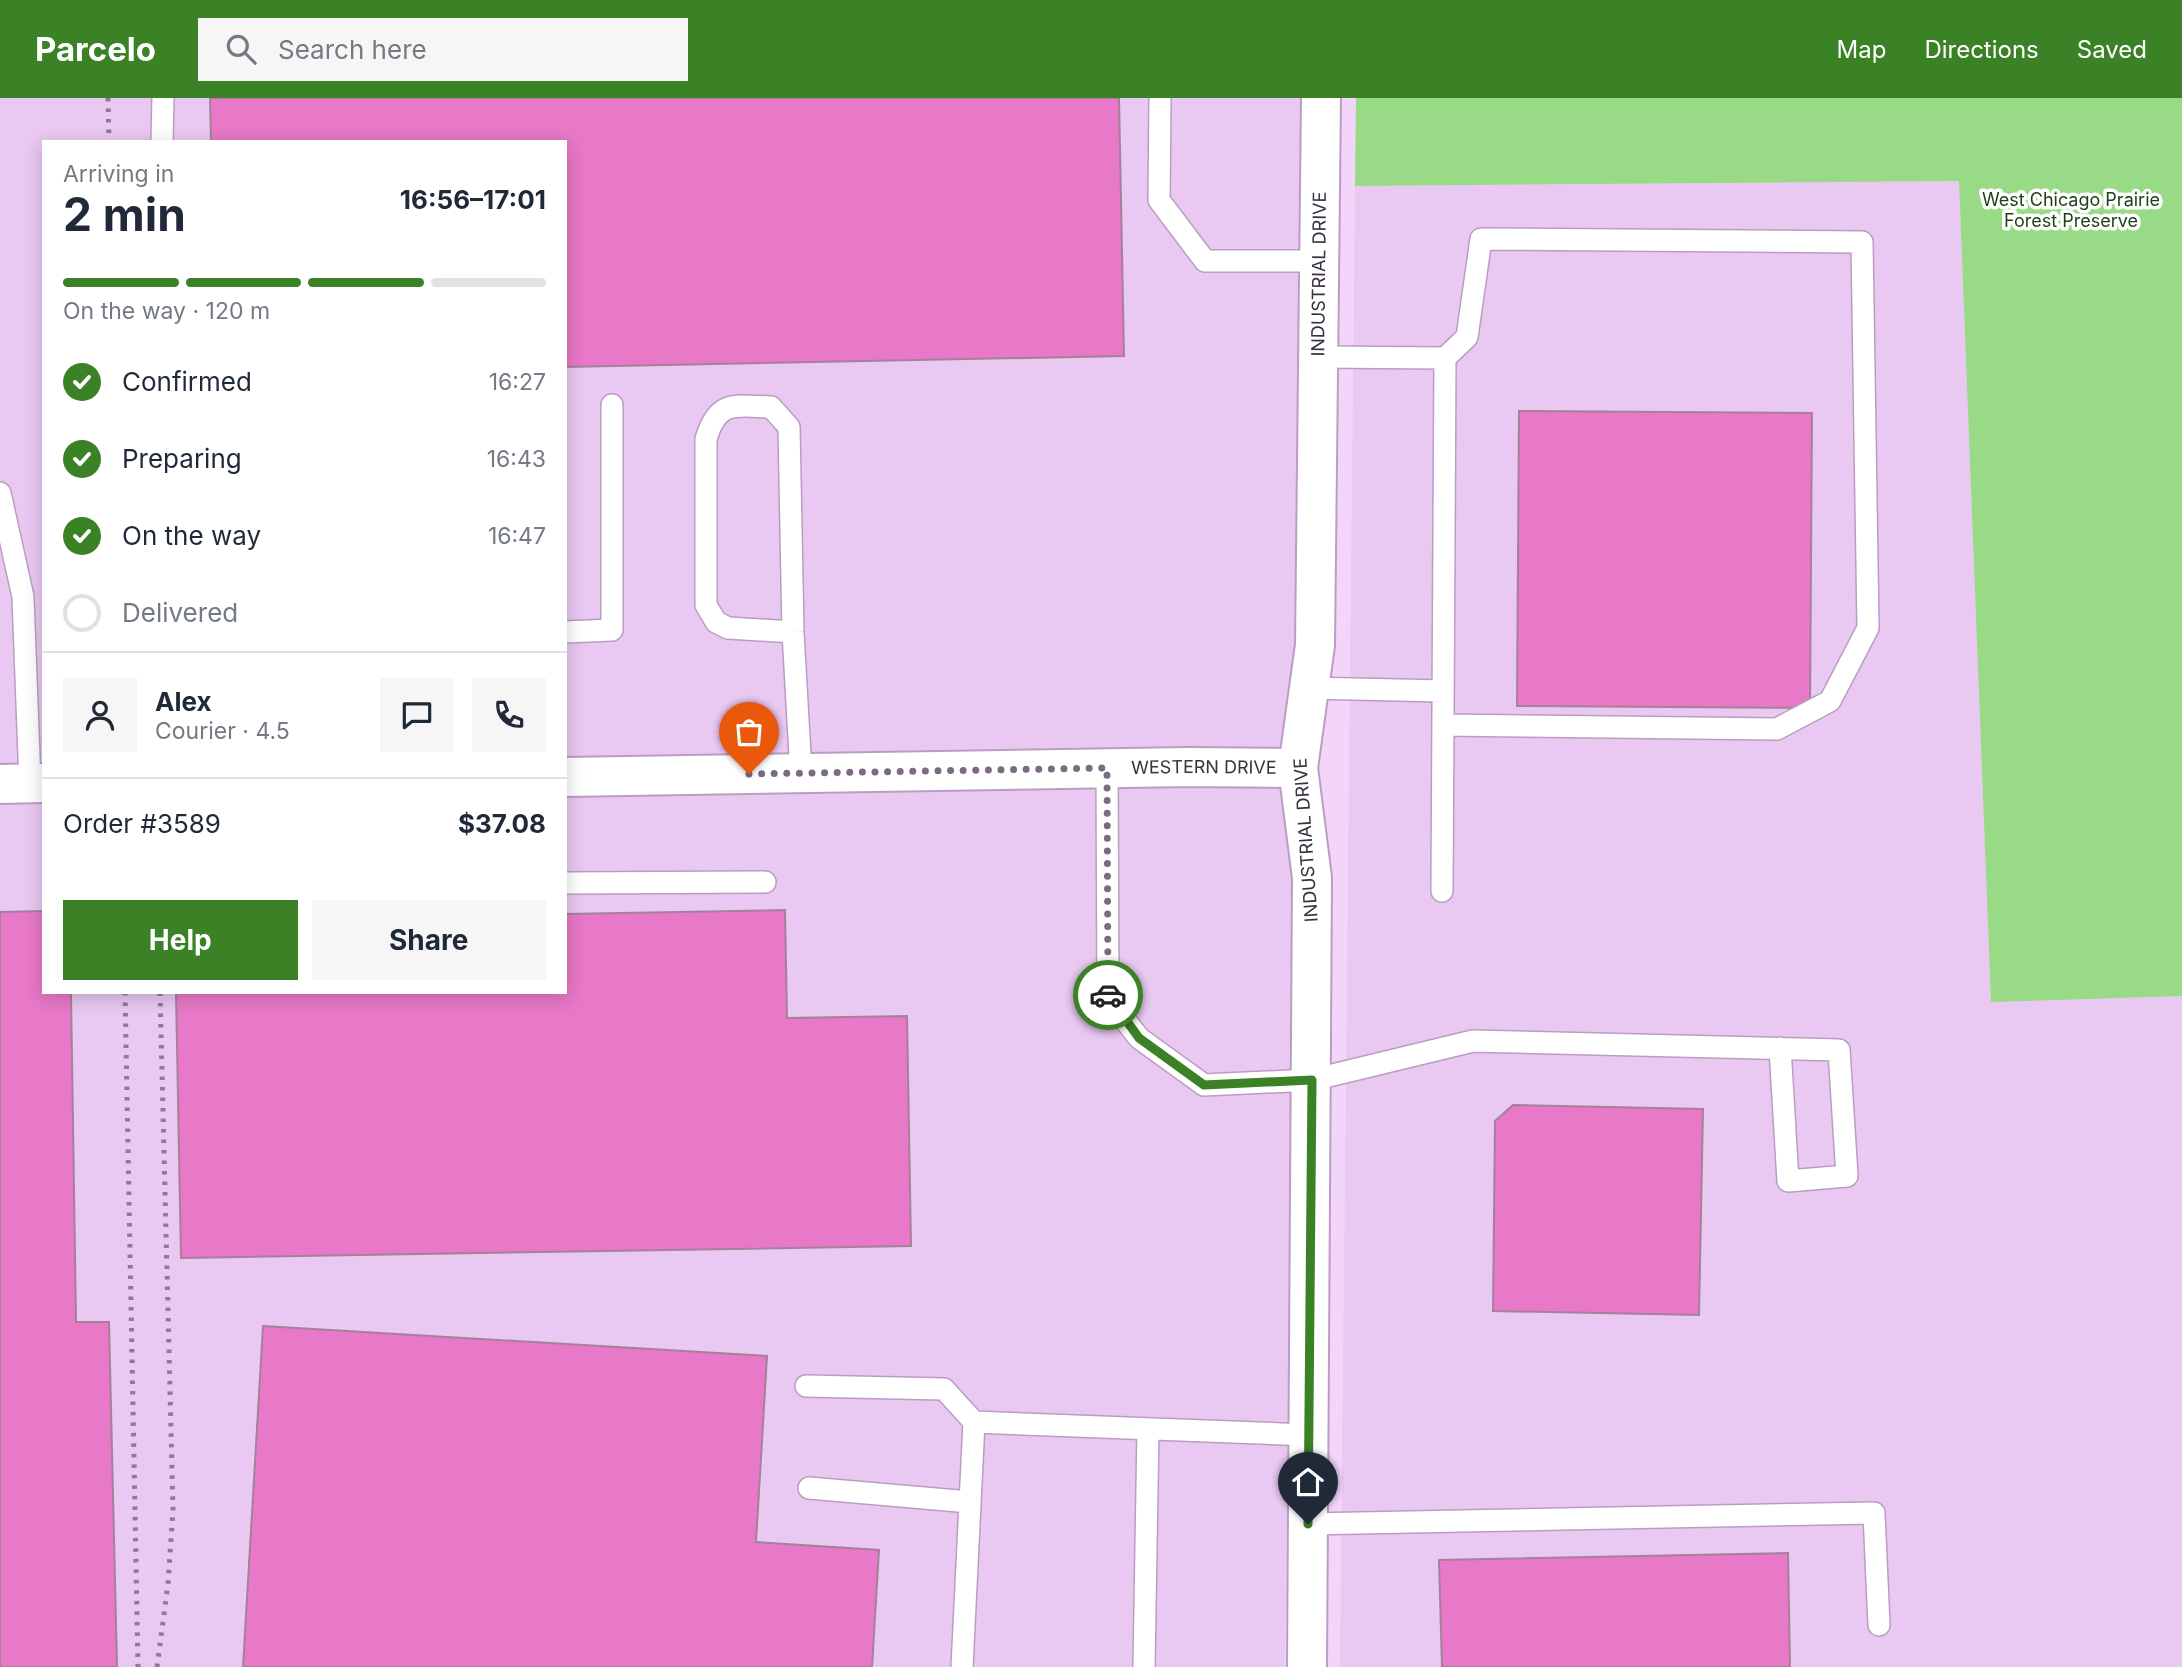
<!DOCTYPE html>
<meta charset="utf-8">
<style>
:root{--surface:#fff;--page:#f6f6f7;--text:#1f2937;--muted:#747a83;--line:#e0e1e3;--accent:#3b8125}
body{margin:0;font-family:Inter,sans-serif;background:var(--page);color:var(--text);height:100vh;display:flex;flex-direction:column;font-size:26px;white-space:nowrap}
*{box-sizing:border-box;margin:0}
p{font-size:23px;color:var(--muted)}
.icon{flex:none;width:38px;height:38px;fill:none;stroke:currentColor;stroke-width:2;stroke-linecap:round;stroke-linejoin:round}
.map{position:relative;flex:1;overflow:hidden}
.side{position:absolute;left:42px;top:42px;width:525px;height:854px;display:flex;flex-direction:column;background:var(--surface);border-radius:0px;box-shadow:0 4px 18px #0003}
.side>*{flex:none}
.pin{position:absolute;display:grid;place-items:center;width:60px;height:60px;color:#fff;margin:-72px -30px;border-radius:50% 50% 50% 0;rotate:-45deg;box-shadow:0 0 7px #0007}
.pin .icon{rotate:45deg}
.courier{position:absolute;display:grid;place-items:center;width:70px;height:70px;margin:-35px;border:5px solid #3b8125;border-radius:50%;background:#fff;color:#222;box-shadow:0 2px 9px #0007}
.head em{font-style:normal;font-weight:700}
.head div{display:flex;flex-direction:column-reverse}
.head{display:flex;align-items:center;justify-content:space-between;height:119px;padding:0 21px}
h1{font-size:46px;font-weight:700;line-height:52px}
.bar{display:grid;grid-template-columns:repeat(4,1fr);gap:10px 7px;align-content:center;height:84px;padding:0 21px}
.bar i{height:9px;border-radius:5px;background:var(--line)}
.bar .active{background:var(--accent)}
.bar p{grid-column:span 4}
.line{display:flex;align-items:center;gap:18px;padding:0 21px;border-top:2px solid var(--line)}
.line div{flex:1}
.round{display:grid;place-items:center;flex:none;width:74px;height:74px;border-radius:0px;background:var(--page)}
ol{padding:0 21px;list-style:none}
li{display:flex;align-items:center;gap:21px;height:77px}
li p{margin-inline-start:auto}
li .icon{padding:7px;border-radius:50%;background:var(--accent);color:#fff;stroke-width:4}
li:last-child{color:var(--muted)}
li i{width:38px;height:38px;border:4px solid var(--line);border-radius:50%}
.button{display:flex;gap:14px;margin-top:auto;padding:14px 21px}
.button a{flex:1;height:80px;border-radius:0px;background:var(--accent);color:#fff;font-size:28px;font-weight:700;line-height:80px;text-align:center}
.button a+a{background:var(--page);color:var(--text)}
header{display:flex;align-items:center;gap:42px;box-sizing:border-box;height:98px;padding:0 35px;background:var(--accent);color:#fff}
header strong{font-size:33px}
nav{display:flex;gap:38px;margin-inline-start:auto;font-size:24px}
.search{width:490px;height:63px;background:var(--page);display:flex;align-items:center;gap:18px;box-sizing:border-box;padding:0 24px;border-radius:0px;color:var(--muted);font-size:26px}
.map>svg:first-child{display:block}
.built{fill:#e9c8f2;fill-rule:evenodd}
.green{fill:#98da86}
.building{fill:#e878c8;stroke:#a68099;stroke-width:2}
.lines{fill:none;stroke-linecap:round;stroke-linejoin:round}
.lane-casing{stroke:#ba9ec1;stroke-width:24}
.street-casing{stroke:#ba9ec1;stroke-width:42}
.lane{stroke:#fff;stroke-width:21}
.street{stroke:#fff;stroke-width:38}
.rail{stroke:#8e7a93;stroke-width:5;stroke-dasharray:3.5 7;stroke-linecap:butt}
.done{stroke:#7b6a80;stroke-width:7;stroke-dasharray:0 12.6}
.route{stroke:#3b8125;stroke-width:9}
.labels{text-anchor:middle;stroke-width:7;stroke-linejoin:round;paint-order:stroke}
.park-label{font-size:18px;fill:#1e3e14;stroke:#fff}
.street-label{font-size:18px;fill:#3b303e;stroke:#fff}
</style>
<header>
<strong>Parcelo</strong>
<div class="search"><svg class="icon" aria-label="search" viewBox="0 0 24 24"><circle cx="10" cy="10" r="6"/><path d="M15 15l6 6"/></svg>Search here</div>
<nav><a>Map</a><a>Directions</a><a>Saved</a></nav>
</header>
<div class="map">
<svg width="2182" height="1569" viewBox="0 0 2182 1569">
<rect width="100%" height="100%" fill="#f3d5fa"/>
<path class="built" d="M0 0H1305L1285 1569H0ZM44 44H565V894H44Z
M1959 83 1991 903 2182 898V1569H1340L1355 88Z"/>
<path class="green" d="M1356 0H2182V898L1991 904 1959 83 1355 88Z"/>
<path class="building" d="M210 0H1119L1124 258 565 269V44H211Z
M1519 313 1812 315 1810 610 1517 608Z
M785 812 787 920 907 918 911 1148 181 1160 176 894H565V816Z
M44 813V894H71L76 1224H109L117 1569H0V814Z
M1513 1007 1703 1011 1699 1217 1493 1213 1495 1023Z
M263 1228 767 1258 756 1444 879 1452 872 1569H243Z
M1788 1455 1790 1569H1442L1439 1462Z"/>
<g class="lines">
<g class="lane-casing">
<path id="lane" d="M1160 0 1159 102 1205 163H1319
M162 44 163 0
M1318 259 1445 260 1442 793
M0 395 23 499 30 685
M565 534 612 532V307
M793 534 728 530 716 524 706 507V341C718 301 735 308 771 309L789 329 793 534 801 675
M1309 590 1443 593
M1443 627 1777 631 1830 603 1868 530 1862 144 1481 141 1467 239 1445 260
M1107 670 1108 900 1139 940 1204 987 1312 982 1473 943 1839 952 1847 1078 1788 1083 1780 950
M565 785 765 784
M806 1288 944 1291 974 1324
M809 1390 970 1404
M1308 1426 1874 1415 1879 1527
M962 1569 974 1324 1308 1337
M1144 1569 1148 1331"/>
</g>
<g class="street-casing">
<g id="street">
<path id="s1" d="M565 679 1188 669 1298 670"/>
<path d="M0 686 44 685"/>
<path id="s2" d="M1307 1569 1312 780 1298 670 1315 547 1321 0"/>
</g>
</g>
<use href="#lane" class="lane"/>
<use href="#street" class="street"/>
<path class="rail" d="M108 0 109 44
M125 894 138 1569
M157 1569 168 1486 173 1412 160 894"/>
</g>
<g class="lines">
<path class="done" d="M749 676 1107 670 1108 897"/>
<path class="route" d="M1108 897 1139 940 1204 987 1312 982 1308 1426"/>
</g>
<g class="labels">
<g class="park-label">
<text x="2071" y="108">West Chicago Prairie<tspan x="2071" dy="21">Forest Preserve</tspan></text>
</g>
<g class="street-label">
<text dy="6" stroke="none"><textPath href="#s2" startOffset="1395">INDUSTRIAL DRIVE</textPath></text>
<text dy="6" stroke="none"><textPath href="#s1" startOffset="639">WESTERN DRIVE</textPath></text>
<text transform="translate(1306 742) rotate(-94)" y="6">INDUSTRIAL DRIVE</text>
</g>
</g>
</svg>
<div class="pin" style="left:749px;top:676px;background:#ea580c"><svg class="icon" aria-label="bag" viewBox="0 0 24 24"><path d="M5 8h14l-1 12H6zM9 8a3 3 0 0 1 6 0"/></svg></div>
<div class="pin" style="left:1308px;top:1426px;background:#1f2937"><svg class="icon" aria-label="home" viewBox="0 0 24 24"><path d="M3 11l9-7 9 7M6 9v11h12V9"/></svg></div>
<div class="courier" style="left:1108px;top:897px"><svg class="icon" aria-label="car" viewBox="0 0 24 24"><path d="M5 17H2v-5l4-1 3-4h7l3 4 3 1v5h-3M9 17h6M6 11h13"/><circle cx="7" cy="17" r="2"/><circle cx="17" cy="17" r="2"/></svg></div>
<section class="side">
<div class="head"><div><h1>2 min</h1><p>Arriving in</p></div><em>16:56–17:01</em></div>
<div class="bar"><i class="active"></i><i class="active"></i><i class="active"></i><i></i><p>On the way · 120 m</p></div>
<ol>
<li><svg class="icon" aria-label="check" viewBox="0 0 24 24"><path d="M5 12l5 5 9-10"/></svg>Confirmed<p>16:27</p></li>
<li><svg class="icon" aria-label="check" viewBox="0 0 24 24"><path d="M5 12l5 5 9-10"/></svg>Preparing<p>16:43</p></li>
<li><svg class="icon" aria-label="check" viewBox="0 0 24 24"><path d="M5 12l5 5 9-10"/></svg>On the way<p>16:47</p></li>
<li><i></i>Delivered</li>
</ol>
<div class="line" style="height:126px"><a class="round"><svg class="icon" aria-label="person" viewBox="0 0 24 24"><circle cx="12" cy="8" r="4"/><path d="M4 21q1-7 8-7t8 7"/></svg></a><div><b>Alex</b><p>Courier · 4.5</p></div><a class="round"><svg class="icon" aria-label="chat" viewBox="0 0 24 24"><path d="M4 5h16v11H9l-5 4z"/></svg></a><a class="round"><svg class="icon" aria-label="phone" viewBox="0 0 24 24"><path d="M5 4h4l2 5-3 2q2 4 5 5l2-3 5 2v4C11 20 4 13 5 4z"/></svg></a></div>
<div class="line" style="height:91px"><div>Order #3589</div><b>$37.08</b></div>
<div class="button"><a>Help</a><a>Share</a></div>
</section>
</div>
